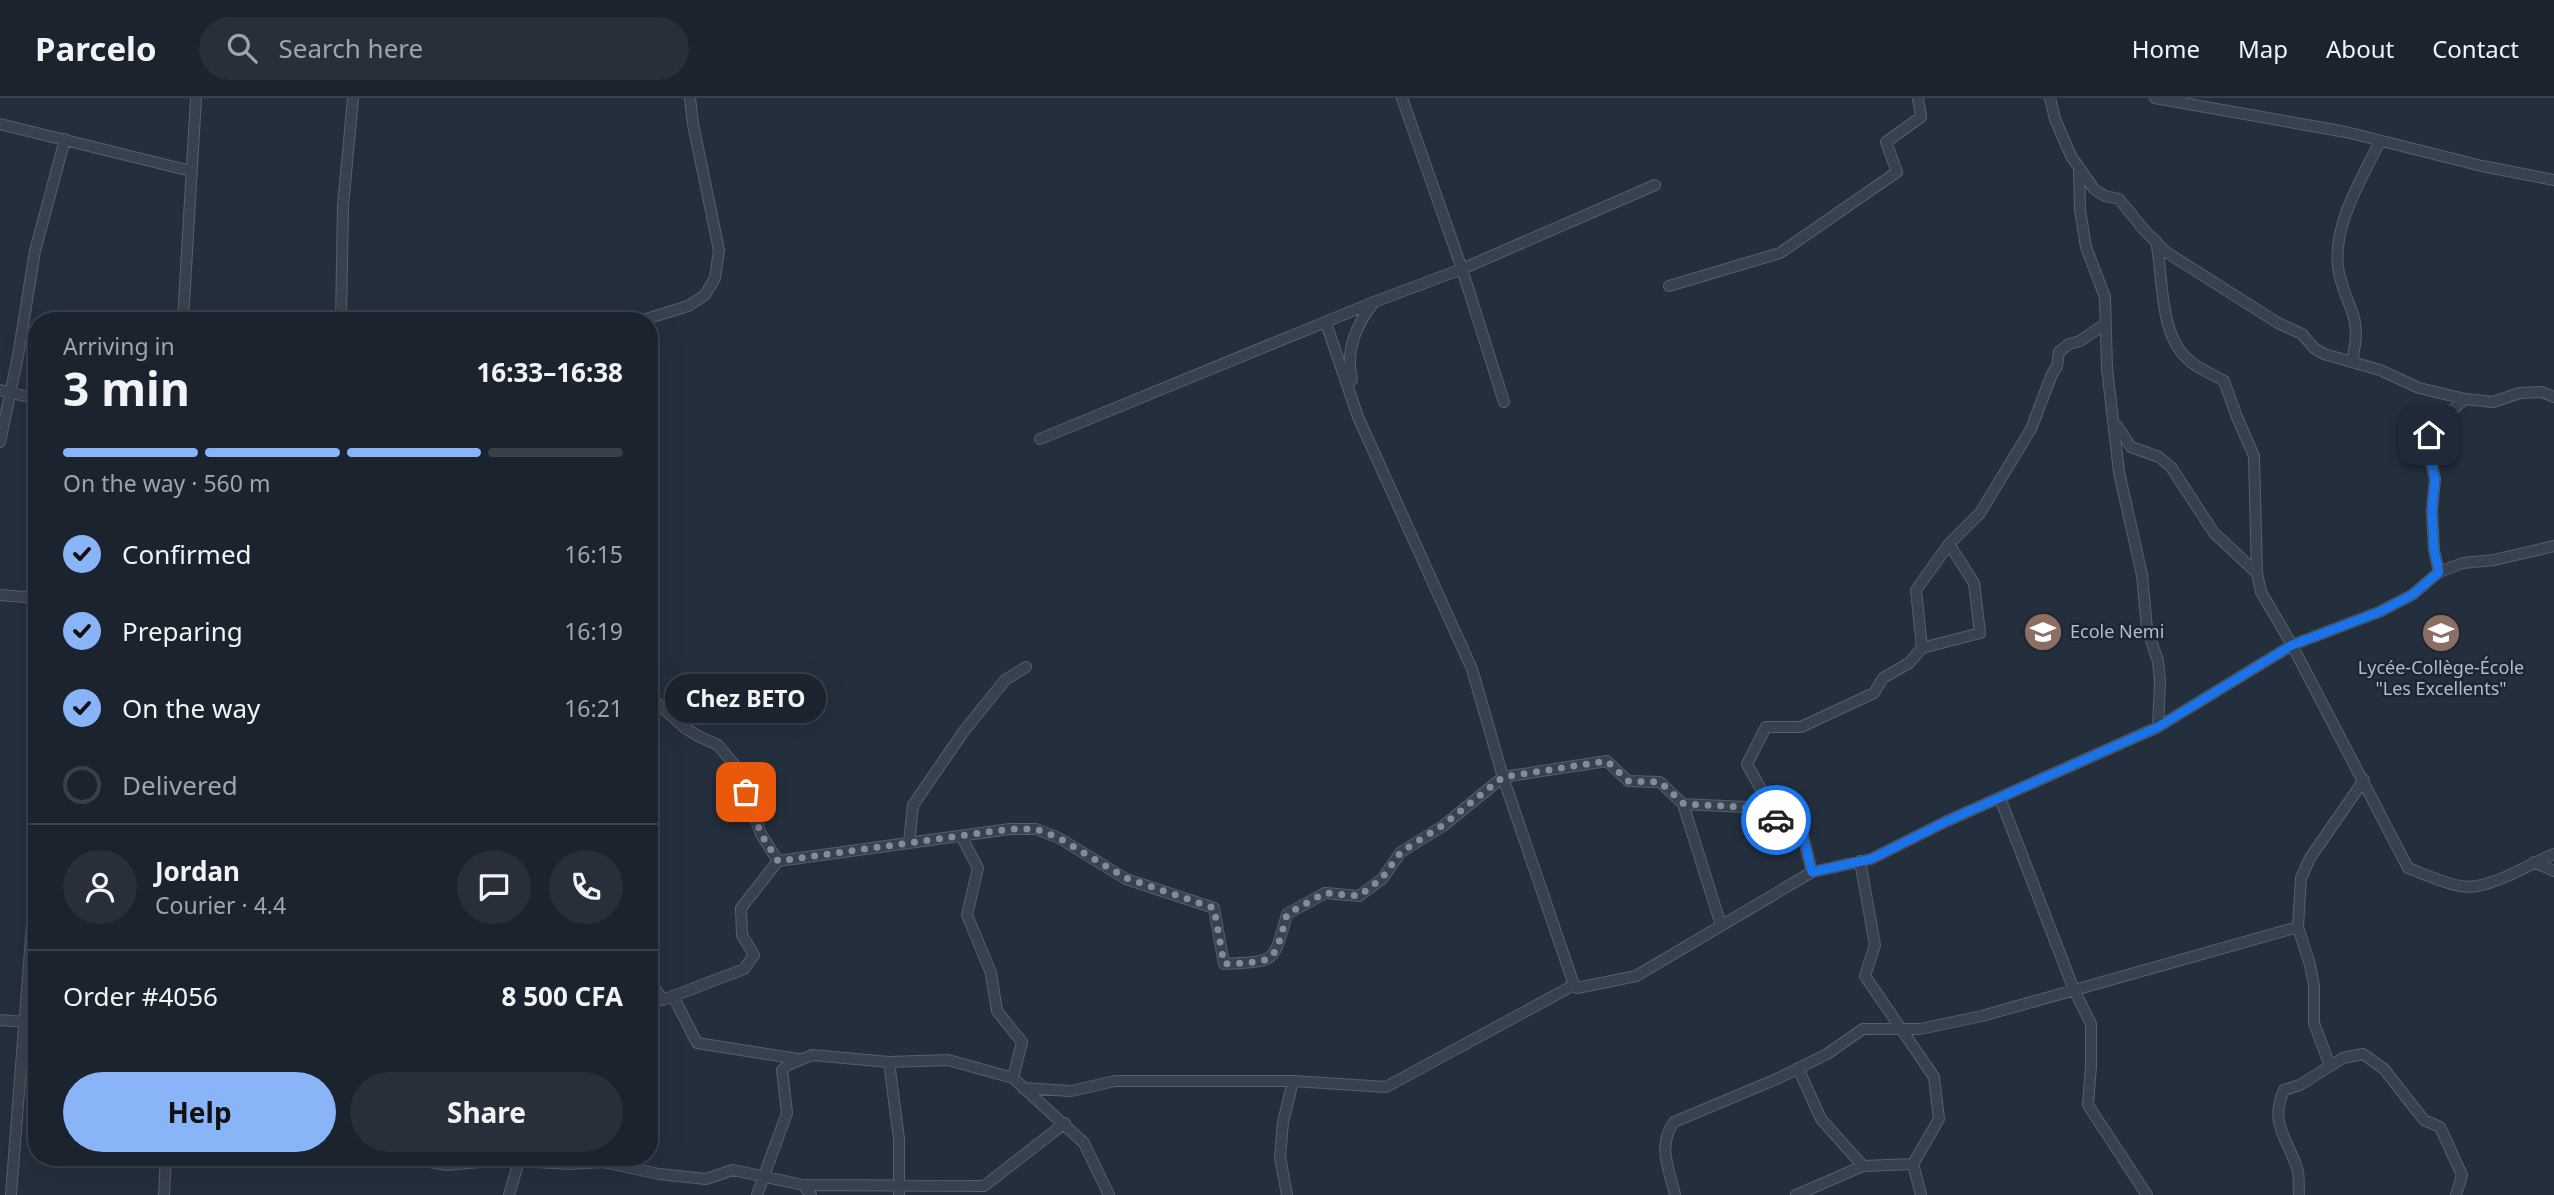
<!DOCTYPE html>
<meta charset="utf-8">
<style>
:root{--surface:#1b232e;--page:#282f3a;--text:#f1f3f6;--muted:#a0a4aa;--line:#39404a;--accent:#8ab4f8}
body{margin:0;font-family:"Noto Sans",sans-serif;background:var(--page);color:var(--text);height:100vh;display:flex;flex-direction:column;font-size:26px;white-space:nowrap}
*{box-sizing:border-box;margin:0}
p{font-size:23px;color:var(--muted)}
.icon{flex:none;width:38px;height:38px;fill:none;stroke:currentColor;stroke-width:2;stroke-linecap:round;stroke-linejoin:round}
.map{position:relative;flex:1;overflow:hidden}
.sheet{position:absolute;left:28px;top:214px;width:630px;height:854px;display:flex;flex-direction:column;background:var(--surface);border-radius:28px;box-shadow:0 7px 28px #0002,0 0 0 2px var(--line)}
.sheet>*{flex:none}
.pin{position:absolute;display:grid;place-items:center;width:60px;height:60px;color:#fff;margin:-30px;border-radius:14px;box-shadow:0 4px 10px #0006}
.courier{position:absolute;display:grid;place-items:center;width:70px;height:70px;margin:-35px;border:5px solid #1a73e8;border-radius:50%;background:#fff;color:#222;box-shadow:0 2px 9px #0007}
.bubble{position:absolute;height:49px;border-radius:24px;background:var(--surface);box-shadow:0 7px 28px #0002,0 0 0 2px var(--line);font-size:23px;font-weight:700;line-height:49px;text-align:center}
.overview em{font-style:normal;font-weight:700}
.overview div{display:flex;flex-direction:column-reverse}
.overview{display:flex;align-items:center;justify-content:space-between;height:119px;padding:0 35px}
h1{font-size:46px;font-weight:700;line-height:52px}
.bar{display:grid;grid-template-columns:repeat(4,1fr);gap:10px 7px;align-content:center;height:84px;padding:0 35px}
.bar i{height:9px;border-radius:5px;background:var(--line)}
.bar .selected{background:var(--accent)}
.bar p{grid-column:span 4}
.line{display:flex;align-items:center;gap:18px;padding:0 35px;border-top:2px solid var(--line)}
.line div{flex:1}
.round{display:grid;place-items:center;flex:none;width:74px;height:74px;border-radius:37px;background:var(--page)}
ol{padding:0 35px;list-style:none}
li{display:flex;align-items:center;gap:21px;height:77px}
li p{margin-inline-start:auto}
li .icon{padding:7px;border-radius:50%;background:var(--accent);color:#111;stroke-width:4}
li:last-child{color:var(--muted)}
li i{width:38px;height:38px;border:4px solid var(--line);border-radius:50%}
.action{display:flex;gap:14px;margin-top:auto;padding:14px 35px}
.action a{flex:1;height:80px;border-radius:42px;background:var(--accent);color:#111;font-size:28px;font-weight:700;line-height:80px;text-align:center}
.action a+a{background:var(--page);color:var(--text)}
header{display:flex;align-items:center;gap:42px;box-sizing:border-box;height:98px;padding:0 35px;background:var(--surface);border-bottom:2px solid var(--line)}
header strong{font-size:33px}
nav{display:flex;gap:38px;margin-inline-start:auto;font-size:24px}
.search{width:490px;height:63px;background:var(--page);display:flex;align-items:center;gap:18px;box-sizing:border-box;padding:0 24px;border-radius:38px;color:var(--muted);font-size:26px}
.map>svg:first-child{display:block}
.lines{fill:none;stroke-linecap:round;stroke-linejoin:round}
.street-casing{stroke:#565f6c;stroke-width:12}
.street{stroke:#38414e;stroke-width:10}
.done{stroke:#828b98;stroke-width:7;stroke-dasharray:0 12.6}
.route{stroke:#1a73e8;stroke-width:9}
.labels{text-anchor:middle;stroke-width:5;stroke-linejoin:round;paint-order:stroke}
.poi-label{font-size:18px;fill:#b4bcc9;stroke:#1d2633;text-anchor:start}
</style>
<header>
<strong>Parcelo</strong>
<div class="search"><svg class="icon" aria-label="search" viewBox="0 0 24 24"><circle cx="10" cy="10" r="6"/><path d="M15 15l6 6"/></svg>Search here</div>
<nav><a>Home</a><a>Map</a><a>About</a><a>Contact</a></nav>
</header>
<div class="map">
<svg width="2554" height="1097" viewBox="0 0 2554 1097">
<rect width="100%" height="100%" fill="#242f3e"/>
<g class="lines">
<g class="street-casing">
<path id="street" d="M2050 0 2055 21 2071 58 2094 91 2105 98 2119 101 2145 133 2166 154 2278 225 2302 236 2314 250 2324 256 2380 272 2419 290 2465 301 2493 304 2520 295 2542 294 2554 299
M2155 0 2346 34 2482 68 2554 82
M0 26 191 73
M2079 72 2080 112 2086 149 2105 199 2107 270 2119 374 2142 477 2147 531 2158 563 2160 584 2158 629
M2156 143C2164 182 2158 238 2191 264 2201 272 2214 277 2224 283L2237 319 2254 358 2257 475 2261 494 2292 547 2408 770C2428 777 2456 792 2477 788 2504 783 2529 766 2554 756
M1669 188 1780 155 1897 74 1886 44 1921 19 1918 0
M183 222 196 0
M341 222 343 108 353 0
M643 222 688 208 705 197 715 180 719 152 693 26 690 0
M1326 225 1358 319 1472 571 1503 679 1607 663 1628 683 1660 684 1683 706 1721 827
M2352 263C2363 216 2348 215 2339 175 2330 130 2362 81 2380 43
M1352 282C1345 252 1356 227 1374 204
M0 292 37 301
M1504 304 1462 171 1655 87
M2117 328 2131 349 2159 359 2171 369 2214 435 2257 475
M1040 341 1374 204 1462 171 1402 0
M0 344 18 258 35 153 65 41
M1949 446 1974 485 1980 535 1922 550 1916 492 1949 446 1980 415 2031 331 2052 276 2057 268 2059 254 2069 246 2080 243 2105 226
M2439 474 2434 452 2432 413 2435 381 2428 349 2429 337 2436 326 2465 301
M0 497 37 500
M649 598 685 630 700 639 718 647 737 670 761 736 778 763
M2000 700 2074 892 2091 926V968L2088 1007 2147 1097
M1683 706 1744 709 1802 734 1812 774
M1773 721 1764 697 1747 666 1766 629H1801L1874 595 1883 580 1909 565 1922 550
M961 738 978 770 967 817 991 875 997 913 1022 944 1013 980
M909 745 913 707 964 633 1005 582 1026 569
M1860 763 1875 847 1865 878 1934 979 1939 1021 1913 1066 1921 1097
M2534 764 2554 773
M649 882 663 902 744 871 754 857 742 837 741 810 778 763 1010 731H1036L1059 740 1126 781 1214 810 1224 866C1277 863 1273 866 1287 816L1325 795 1359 798 1382 781 1401 754 1443 728 1503 679 1574 887
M673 898 697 945 798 961
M0 922 37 925
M889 964 899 1041V1097
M2330 968 2343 960 2363 956 2384 971 2424 1022 2440 1029 2462 1077 2456 1097
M1798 970 1821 1021 1863 1068 1913 1066
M1023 990 1071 993 1115 983H1293L1386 989 1574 887 1577 890 1636 878 1812 774 1871 761 1947 723 2158 629 2292 547 2379 514 2412 497 2439 474 2463 465 2494 462 2554 448
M402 1059 447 1067 502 1062 569 1066 603 1064 659 1076 706 1081 733 1072 803 1087 811 1097
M803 1087 984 1088 1065 1025
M11 1097 37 762
M164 1097 166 1059
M509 1097 519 1063
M757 1097 787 1015 782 972 788 967 812 957 889 964 948 962 1013 980 1084 1045 1109 1097
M1287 1097 1280 1059 1283 1024 1293 983
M1675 1097C1669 1071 1657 1047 1674 1024L1779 980 1827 956 1863 931H1920L1982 918 2298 829
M1796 1097 1863 1068
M2299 1097C2298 1088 2300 1078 2297 1070 2287 1039 2269 1026 2284 992L2300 987 2330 968 2314 925V888L2310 867 2298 829 2301 780 2310 760 2364 682"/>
</g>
<use href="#street" class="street"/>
</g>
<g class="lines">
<path class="done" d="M746 694 761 736 778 763 1010 731H1036L1059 740 1126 780 1214 810 1224 866C1277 863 1273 867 1287 816L1325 795 1359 798 1382 780 1401 754 1443 727 1503 679 1607 663 1628 683 1660 684 1684 706 1744 709 1776 722"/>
<path class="route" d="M1776 722 1802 734 1812 774 1871 761 1947 723 2158 629 2292 547 2379 514 2412 497 2439 474 2434 452 2432 413 2435 381 2428 349 2429 337"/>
</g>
<defs>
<g id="school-disc" transform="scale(2.0125)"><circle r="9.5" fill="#8d6e63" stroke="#1d2633"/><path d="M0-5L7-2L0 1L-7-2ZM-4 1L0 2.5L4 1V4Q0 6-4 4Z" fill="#fff"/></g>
</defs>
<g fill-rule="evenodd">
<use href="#school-disc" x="2043" y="534"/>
<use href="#school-disc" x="2441" y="535"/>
</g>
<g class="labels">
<g class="poi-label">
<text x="2070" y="540">Ecole Nemi</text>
<text x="2441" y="576" text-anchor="middle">Lycée-Collège-École<tspan x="2441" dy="21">"Les Excellents"</tspan></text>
</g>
</g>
</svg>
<div class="pin" style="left:746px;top:694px;background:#ea580c"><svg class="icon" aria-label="bag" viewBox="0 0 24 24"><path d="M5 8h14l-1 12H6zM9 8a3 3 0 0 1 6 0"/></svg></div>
<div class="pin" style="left:2429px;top:337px;background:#1f2937"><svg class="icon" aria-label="home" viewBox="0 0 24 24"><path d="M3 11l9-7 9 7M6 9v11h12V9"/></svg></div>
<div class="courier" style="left:1776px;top:722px"><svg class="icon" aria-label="car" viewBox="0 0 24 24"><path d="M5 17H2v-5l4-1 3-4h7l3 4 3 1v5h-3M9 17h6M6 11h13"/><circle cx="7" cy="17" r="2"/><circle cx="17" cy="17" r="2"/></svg></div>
<div class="bubble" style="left:665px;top:576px;width:161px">Chez BETO</div>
<section class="sheet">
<div class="overview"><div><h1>3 min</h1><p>Arriving in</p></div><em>16:33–16:38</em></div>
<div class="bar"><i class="selected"></i><i class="selected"></i><i class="selected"></i><i></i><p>On the way · 560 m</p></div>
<ol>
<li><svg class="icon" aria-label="check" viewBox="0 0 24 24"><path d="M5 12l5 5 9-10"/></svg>Confirmed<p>16:15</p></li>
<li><svg class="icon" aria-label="check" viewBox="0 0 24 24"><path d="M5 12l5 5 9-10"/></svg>Preparing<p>16:19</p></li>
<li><svg class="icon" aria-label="check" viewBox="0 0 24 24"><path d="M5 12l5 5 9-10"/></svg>On the way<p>16:21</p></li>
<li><i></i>Delivered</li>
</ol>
<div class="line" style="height:126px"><a class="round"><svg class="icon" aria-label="person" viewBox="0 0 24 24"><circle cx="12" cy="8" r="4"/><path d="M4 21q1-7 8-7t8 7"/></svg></a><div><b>Jordan</b><p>Courier · 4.4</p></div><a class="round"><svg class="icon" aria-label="chat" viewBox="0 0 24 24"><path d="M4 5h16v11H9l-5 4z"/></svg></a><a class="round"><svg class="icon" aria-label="phone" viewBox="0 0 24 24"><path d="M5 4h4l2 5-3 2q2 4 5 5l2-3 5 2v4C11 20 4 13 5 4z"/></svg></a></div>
<div class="line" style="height:91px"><div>Order #4056</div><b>8 500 CFA</b></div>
<div class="action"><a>Help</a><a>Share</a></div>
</section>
</div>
